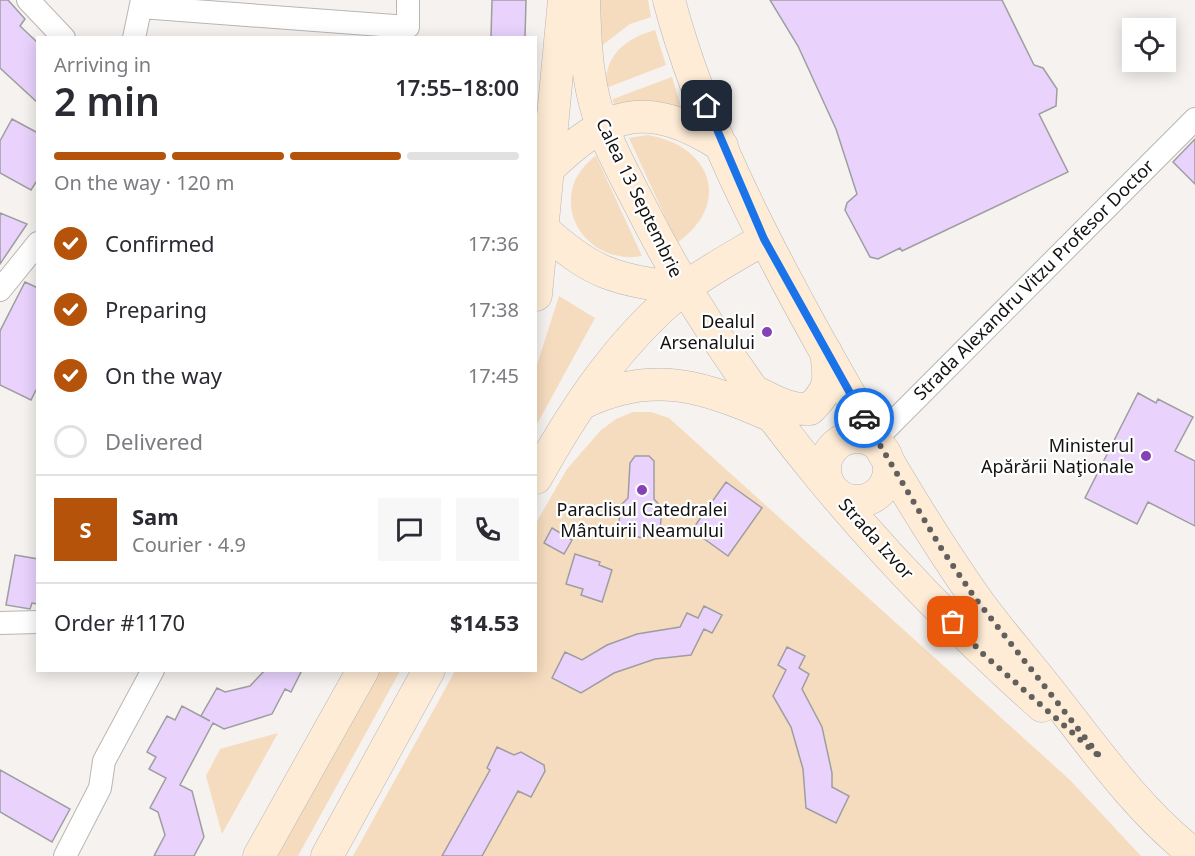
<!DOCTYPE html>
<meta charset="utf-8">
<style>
:root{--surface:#fff;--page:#f7f7f7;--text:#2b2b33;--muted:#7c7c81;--line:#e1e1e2;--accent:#b45309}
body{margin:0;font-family:"Noto Sans",sans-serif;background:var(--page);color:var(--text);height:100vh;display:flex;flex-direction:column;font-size:22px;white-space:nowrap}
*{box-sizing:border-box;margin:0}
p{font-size:20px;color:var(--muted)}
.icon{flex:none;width:33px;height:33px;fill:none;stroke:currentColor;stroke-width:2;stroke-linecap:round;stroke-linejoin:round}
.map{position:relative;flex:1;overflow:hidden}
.side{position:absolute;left:36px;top:36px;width:501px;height:636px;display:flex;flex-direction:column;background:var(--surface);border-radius:0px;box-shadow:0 3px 15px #0003}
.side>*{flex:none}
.controls{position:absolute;left:1122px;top:18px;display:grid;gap:12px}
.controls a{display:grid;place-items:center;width:54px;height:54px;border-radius:0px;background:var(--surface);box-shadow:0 3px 15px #0003;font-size:30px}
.pin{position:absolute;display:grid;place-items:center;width:51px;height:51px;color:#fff;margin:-26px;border-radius:12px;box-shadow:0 3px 9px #0006}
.courier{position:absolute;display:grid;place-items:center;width:60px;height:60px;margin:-30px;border:4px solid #1a73e8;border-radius:50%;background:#fff;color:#222;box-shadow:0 2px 8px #0007}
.overview em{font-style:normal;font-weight:600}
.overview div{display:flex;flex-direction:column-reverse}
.overview{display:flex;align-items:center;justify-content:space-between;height:102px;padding:0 18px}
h1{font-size:39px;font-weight:600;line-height:45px}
.bar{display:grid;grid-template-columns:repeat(4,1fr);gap:9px 6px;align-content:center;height:72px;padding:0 18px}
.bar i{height:8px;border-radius:4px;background:var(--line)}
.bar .current{background:var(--accent)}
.bar p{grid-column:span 4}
.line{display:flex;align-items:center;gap:15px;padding:0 18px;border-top:2px solid var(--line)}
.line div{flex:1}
.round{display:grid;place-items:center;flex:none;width:63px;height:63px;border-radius:0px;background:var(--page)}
ol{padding:0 18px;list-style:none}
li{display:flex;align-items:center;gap:18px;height:66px}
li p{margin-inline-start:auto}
li .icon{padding:6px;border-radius:50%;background:var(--accent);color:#fff;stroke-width:4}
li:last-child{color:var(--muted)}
li i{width:33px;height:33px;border:3px solid var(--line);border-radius:50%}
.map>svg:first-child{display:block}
.green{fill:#f6dcbf}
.building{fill:#e9d3fd;stroke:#9e9da0;stroke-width:1.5}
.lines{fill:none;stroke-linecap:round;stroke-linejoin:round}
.minor-casing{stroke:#b9b6b3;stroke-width:24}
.secondary-casing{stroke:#b9b6b3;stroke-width:33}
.minor{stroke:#fff;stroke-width:22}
.secondary{stroke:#feecd6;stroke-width:32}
.done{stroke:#62605f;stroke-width:6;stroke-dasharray:0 10.8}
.route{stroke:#1a73e8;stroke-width:8}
.poi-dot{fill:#8541b5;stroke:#fff;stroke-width:2}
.labels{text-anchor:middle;stroke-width:4.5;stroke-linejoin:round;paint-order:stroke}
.street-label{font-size:18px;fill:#131211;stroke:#fff}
.poi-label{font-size:18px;fill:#131211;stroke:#fff;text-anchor:end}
</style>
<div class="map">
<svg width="1195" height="856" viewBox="0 0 1195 856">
<rect width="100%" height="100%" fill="#f5f2ef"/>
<path class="green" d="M597 0H648L651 17 630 24 600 47Z
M655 30 666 65 606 88C604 55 625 39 655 30Z
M672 77 682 110 614 106 613 99Z
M647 135C711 145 733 203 677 243L629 138Z
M595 156H596L642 256C602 264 561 229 573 186 577 173 586 164 595 156Z
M559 296 595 318 536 426V368Z
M633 412H651L669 418 1070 780 1141 856H353L455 671 536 670V523L567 469 601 430 616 419Z
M379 671H400L298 856H276Z
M278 733 222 834 206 776 220 749Z"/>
<path class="building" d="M0 0H8L25 19 20 26 38 43V103L0 68Z
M492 0H526L525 38H491Z
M770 0H1002L1034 65 1043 68 1057 89 1056 106 1039 114 1068 172 902 251 900 248 878 259 870 257 845 210 847 203 857 194 836 129 798 46Z
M12 119 38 133V179L31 190 0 173V141Z
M1195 139V184L1173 162Z
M0 213 27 224 0 264Z
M25 282 38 288V386L31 400 0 385V331Z
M1138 393 1156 403 1158 399 1193 417 1175 451 1195 461V526L1148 502 1137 524 1085 498Z
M635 456H649L654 461V499L662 508 660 530H654L643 538 633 536 626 529H619L620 506 628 498 630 463Z
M726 482 762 508 728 556 692 530Z
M552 528 572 540 564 554 544 543Z
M575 554 600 562 599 565 612 570 602 602 581 595 583 589 566 584Z
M15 555 38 559V604L32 603 30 609 6 605Z
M704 606 722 615 712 633 704 629 691 655 655 659 614 673 581 693 552 678 565 652 582 660 607 645 637 634 680 627 687 613 698 618Z
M787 647 805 656 799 668 809 674 802 689 822 727 832 773V787L849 796 836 823 806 808 803 769 791 727 773 696 786 670 778 665Z
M265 670H302L291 692 285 689 272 714 224 729 213 723 180 785 192 791 204 837 194 856H154L165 835 158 812 150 808 166 778 149 769 156 757 147 752 167 716 175 720 182 706 210 721 201 716 217 688 225 692 250 686Z
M497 747 514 755 521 752 544 765 545 771 531 797 518 791 482 856H442L490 770 487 768Z
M0 770 70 809 52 842 0 812Z"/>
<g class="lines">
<g class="minor-casing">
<path id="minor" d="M28 0 64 38
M141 7 408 27V0
M134 38 142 0
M0 290 38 243
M874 441 1195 119
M0 623 38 622
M65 856 100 788 104 761 153 670"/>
</g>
<g class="secondary-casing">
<path id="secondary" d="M584 0C585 33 586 67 594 99 603 137 623 172 641 207 734 393 887 568 1042 706
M669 0C700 118 762 238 821 344 869 429 918 516 974 596 996 628 1023 657 1047 688 1093 746 1136 809 1195 855
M547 170C607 111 647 98 722 146
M542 228C594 276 616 279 684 289
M536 295 564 0
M758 393C776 402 789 410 810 409 831 389 830 380 826 352
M581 404C653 368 705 387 774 417
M825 469a32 32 0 1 1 64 0a32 32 0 1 1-64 0Z
M536 478C575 408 619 341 682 290 707 271 737 255 764 239
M259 856 363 670
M327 856 429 670"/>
</g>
<use href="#minor" class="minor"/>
<use href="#secondary" class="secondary"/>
</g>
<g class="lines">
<path class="done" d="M864 418 941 548 975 598 1101 758 982 653 953 622"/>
<path class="route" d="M707 106 764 239 864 418"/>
</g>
<g class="poi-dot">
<circle cx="767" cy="332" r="6"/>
<circle cx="1146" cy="456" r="6"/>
<circle cx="642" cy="490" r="6"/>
</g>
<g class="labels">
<g class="street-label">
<text transform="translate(639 198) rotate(64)" y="6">Calea 13 Septembrie</text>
<text transform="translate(1034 280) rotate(-45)" y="6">Strada Alexandru Vitzu Profesor Doctor</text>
<text transform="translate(876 539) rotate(48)" y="6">Strada Izvor</text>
</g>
<g class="poi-label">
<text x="755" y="328">Dealul<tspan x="755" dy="21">Arsenalului</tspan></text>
<text x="1134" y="452">Ministerul<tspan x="1134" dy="21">Apărării Naţionale</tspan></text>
<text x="642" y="516" text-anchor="middle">Paraclisul Catedralei<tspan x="642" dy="21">Mântuirii Neamului</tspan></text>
</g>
</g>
</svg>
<div class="controls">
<a><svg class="icon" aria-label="locate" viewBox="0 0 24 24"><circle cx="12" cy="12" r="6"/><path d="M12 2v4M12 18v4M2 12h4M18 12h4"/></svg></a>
</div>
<div class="pin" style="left:953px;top:622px;background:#ea580c"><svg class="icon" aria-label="bag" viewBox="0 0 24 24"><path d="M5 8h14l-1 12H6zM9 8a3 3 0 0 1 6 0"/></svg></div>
<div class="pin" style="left:707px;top:106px;background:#1f2937"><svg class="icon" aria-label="home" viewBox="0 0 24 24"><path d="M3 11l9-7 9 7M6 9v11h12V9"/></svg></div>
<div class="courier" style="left:864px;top:418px"><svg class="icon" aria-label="car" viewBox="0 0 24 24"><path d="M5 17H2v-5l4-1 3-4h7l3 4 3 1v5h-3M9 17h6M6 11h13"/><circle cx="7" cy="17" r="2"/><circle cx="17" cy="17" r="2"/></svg></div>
<section class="side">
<div class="overview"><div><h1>2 min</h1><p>Arriving in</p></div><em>17:55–18:00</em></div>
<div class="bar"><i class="current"></i><i class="current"></i><i class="current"></i><i></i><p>On the way · 120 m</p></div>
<ol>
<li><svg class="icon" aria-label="check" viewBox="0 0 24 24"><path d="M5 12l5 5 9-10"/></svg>Confirmed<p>17:36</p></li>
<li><svg class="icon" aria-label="check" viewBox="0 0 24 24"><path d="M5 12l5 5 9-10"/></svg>Preparing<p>17:38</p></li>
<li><svg class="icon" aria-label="check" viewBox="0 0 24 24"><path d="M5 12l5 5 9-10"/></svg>On the way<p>17:45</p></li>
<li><i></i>Delivered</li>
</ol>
<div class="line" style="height:108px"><b class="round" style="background:var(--accent);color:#fff">S</b><div><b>Sam</b><p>Courier · 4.9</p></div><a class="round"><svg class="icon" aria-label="chat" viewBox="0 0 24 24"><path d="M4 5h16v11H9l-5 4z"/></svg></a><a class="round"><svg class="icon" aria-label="phone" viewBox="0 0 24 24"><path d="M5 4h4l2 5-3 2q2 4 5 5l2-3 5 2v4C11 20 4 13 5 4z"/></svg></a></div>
<div class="line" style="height:78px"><div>Order #1170</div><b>$14.53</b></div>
</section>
</div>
